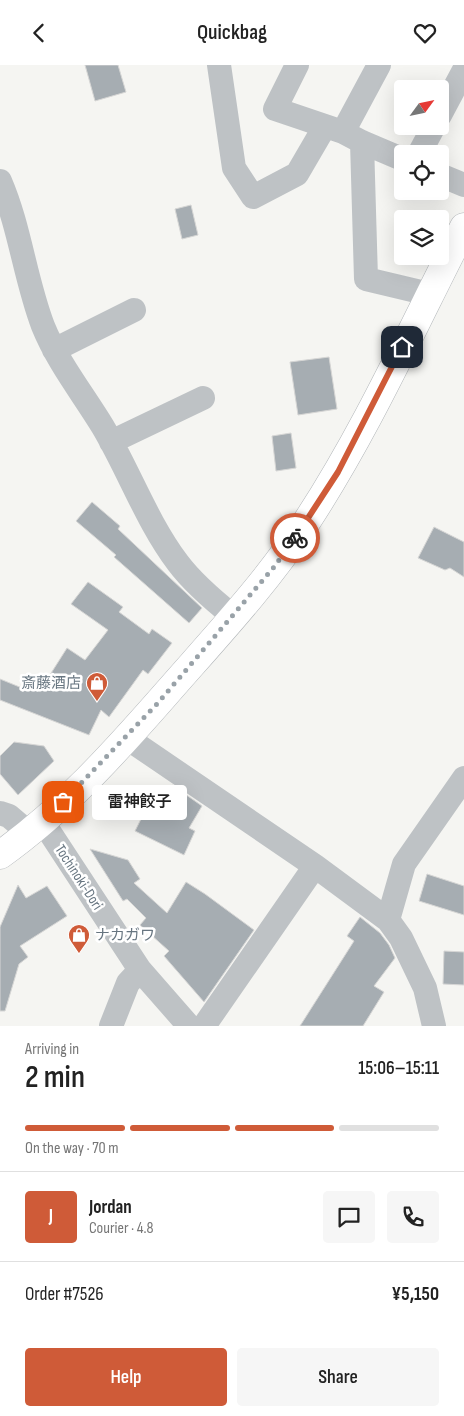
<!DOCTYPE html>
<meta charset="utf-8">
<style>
:root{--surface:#fff;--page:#f6f6f6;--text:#222;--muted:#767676;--line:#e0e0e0;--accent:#cf5b38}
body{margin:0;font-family:"Sofia Sans Condensed","Noto Sans JP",sans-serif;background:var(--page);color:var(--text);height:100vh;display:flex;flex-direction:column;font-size:19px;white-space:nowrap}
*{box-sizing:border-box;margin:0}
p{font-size:16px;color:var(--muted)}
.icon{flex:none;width:28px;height:28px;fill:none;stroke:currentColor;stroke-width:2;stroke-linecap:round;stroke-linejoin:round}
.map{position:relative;height:961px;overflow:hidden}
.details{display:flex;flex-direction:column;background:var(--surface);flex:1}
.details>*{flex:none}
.needle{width:32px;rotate:57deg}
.buttons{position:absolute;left:394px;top:15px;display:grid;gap:10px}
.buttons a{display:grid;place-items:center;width:55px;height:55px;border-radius:5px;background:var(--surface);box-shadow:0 5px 20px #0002;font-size:25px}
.pin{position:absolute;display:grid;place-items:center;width:42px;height:42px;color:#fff;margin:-21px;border-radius:10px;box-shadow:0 2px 8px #0006}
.courier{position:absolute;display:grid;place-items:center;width:50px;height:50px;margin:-25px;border:4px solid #cf5b38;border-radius:50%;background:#fff;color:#222;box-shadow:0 1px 6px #0007}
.bubble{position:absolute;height:35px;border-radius:5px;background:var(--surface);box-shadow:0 5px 20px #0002;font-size:16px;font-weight:600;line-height:35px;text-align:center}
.headline em{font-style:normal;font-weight:600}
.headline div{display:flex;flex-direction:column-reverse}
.headline{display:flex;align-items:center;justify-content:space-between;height:85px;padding:0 25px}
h1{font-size:32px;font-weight:600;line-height:38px}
.bar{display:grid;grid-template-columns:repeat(4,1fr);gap:8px 5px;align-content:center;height:60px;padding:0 25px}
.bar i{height:6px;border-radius:4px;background:var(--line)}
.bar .on{background:var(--accent)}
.bar p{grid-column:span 4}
.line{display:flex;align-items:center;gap:12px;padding:0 25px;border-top:1px solid var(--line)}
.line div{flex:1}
.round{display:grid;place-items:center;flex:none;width:52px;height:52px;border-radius:5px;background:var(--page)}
.primary-button{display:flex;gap:10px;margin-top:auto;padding:10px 25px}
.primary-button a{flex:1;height:58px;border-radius:5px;background:var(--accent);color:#fff;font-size:20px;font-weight:600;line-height:58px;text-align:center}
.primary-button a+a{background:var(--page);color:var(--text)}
header{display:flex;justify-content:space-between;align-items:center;height:65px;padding:0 25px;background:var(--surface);font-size:22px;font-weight:600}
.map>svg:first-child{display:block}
.building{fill:#a6adb2;stroke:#d6d6d5}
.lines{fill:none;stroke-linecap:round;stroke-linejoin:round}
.major-casing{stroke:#b2b6b9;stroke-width:29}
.minor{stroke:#bec2c5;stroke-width:24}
.major{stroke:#fff;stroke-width:28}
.done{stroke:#99a2a8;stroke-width:5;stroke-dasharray:0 9}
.route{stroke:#cf5b38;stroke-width:6}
.labels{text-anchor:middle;stroke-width:5;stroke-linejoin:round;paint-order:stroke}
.poi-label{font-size:15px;fill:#677580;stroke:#fff;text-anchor:end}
.street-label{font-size:15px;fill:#677580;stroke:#fff}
</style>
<header><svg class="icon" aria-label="back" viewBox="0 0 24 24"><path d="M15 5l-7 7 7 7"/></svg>Quickbag<svg class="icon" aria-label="heart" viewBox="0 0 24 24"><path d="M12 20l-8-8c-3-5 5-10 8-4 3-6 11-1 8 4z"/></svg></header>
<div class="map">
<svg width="464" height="961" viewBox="0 0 464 961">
<rect width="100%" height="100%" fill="#f5f5f2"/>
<path class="building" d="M85 0H118L126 27 95 36Z
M191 140 198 170 182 174 175 144Z
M329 292 337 344 298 350 290 297Z
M291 368 296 403 276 406 272 371Z
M92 437 120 461 118 464 202 543 189 558 114 492 116 490 76 456Z
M434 462 464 477V512L450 503 445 505 418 493Z
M88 517 123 542 119 547 149 569 152 564 172 578 148 609 143 605 109 652 101 645 89 670 0 635V614L27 625 29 620 41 624 67 583 85 595 108 565 71 539Z
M14 677 44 681 54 696 18 730 0 709V691Z
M172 720 202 741 189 763 195 766 184 790 135 766 151 734 161 739Z
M90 784 128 795 140 814 134 818 167 848 186 817 205 829 254 865 204 937 164 891 169 886 140 860 146 853 127 834 123 836Z
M427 809 464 821V850L419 836Z
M18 820 26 833 47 821 67 851 20 881 28 892 19 899 5 946H0V862Z
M360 852 380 868 389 880 395 893 374 921 384 927 363 961H300L354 876 347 871Z
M444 886 464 887V920L443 919Z"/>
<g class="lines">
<g class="major-casing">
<path id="major" d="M0 790C62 746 115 687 165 630 213 575 265 520 305 459 367 365 413 261 464 162"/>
</g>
<path class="minor" d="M219 0 234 103 253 132 297 109 325 61
M297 0 275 44 343 67 362 77 402 94
M440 50 464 5
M343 67 379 0
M362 77 366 214 429 229
M419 89 434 61
M440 110 464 120
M0 116C20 162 25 214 43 261 58 298 83 329 103 362 129 406 147 457 178 498 193 518 213 535 233 551
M54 285 134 245
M111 377 203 333
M127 673 315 801 388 855 401 873 425 923 434 961
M0 748 9 751 29 768
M43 757 140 905 189 961
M388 855 404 799 464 713
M111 961 128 918 140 905
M204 961 315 801"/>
<use href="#major" class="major"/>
</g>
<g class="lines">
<path class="done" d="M63 737 157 639 274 502 295 473"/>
<path class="route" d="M295 473 338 407 402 282"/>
</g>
<defs>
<g id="shop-pin" transform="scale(1.125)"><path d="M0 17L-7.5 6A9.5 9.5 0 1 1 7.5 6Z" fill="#cf5b38" stroke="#fff"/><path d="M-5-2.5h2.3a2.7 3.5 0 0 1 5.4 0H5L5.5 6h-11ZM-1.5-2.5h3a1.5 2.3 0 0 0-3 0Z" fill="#fff"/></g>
</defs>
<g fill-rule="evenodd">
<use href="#shop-pin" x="97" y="618"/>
<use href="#shop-pin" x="79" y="870"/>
</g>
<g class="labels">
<g class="poi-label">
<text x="81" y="623">斎藤酒店</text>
<text x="95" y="875" text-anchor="start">ナカガワ</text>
</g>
<g class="street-label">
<text transform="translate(79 812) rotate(57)" y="5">Tochinoki-Dori</text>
</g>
</g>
</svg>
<div class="buttons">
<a><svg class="needle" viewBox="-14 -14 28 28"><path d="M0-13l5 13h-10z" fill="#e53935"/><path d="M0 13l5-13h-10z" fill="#767676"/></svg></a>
<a><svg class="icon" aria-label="locate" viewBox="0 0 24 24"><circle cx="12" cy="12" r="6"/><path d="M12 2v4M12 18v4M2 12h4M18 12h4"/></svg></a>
<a><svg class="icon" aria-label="layers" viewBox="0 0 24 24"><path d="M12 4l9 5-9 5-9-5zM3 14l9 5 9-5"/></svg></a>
</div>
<div class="pin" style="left:63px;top:737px;background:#ea580c"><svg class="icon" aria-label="bag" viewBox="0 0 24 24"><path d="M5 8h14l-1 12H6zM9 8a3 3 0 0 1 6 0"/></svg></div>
<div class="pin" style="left:402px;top:282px;background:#1f2937"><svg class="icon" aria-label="home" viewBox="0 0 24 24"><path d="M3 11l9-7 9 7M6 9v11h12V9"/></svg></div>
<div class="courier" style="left:295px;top:473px"><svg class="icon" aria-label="bike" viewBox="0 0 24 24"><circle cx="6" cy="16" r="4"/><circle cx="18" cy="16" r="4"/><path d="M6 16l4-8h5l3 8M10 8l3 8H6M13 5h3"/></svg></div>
<div class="bubble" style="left:92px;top:720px;width:95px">雷神餃子</div>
</div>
<section class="details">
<div class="headline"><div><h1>2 min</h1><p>Arriving in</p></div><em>15:06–15:11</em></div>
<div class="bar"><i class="on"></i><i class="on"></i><i class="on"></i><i></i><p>On the way · 70 m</p></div>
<div class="line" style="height:90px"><b class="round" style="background:var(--accent);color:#fff">J</b><div><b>Jordan</b><p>Courier · 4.8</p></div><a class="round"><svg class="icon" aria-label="chat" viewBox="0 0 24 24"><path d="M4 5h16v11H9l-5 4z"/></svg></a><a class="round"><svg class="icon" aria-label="phone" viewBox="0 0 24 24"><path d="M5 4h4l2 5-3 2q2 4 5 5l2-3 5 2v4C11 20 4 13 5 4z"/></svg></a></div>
<div class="line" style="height:65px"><div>Order #7526</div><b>¥5,150</b></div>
<div class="primary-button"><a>Help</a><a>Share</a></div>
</section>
